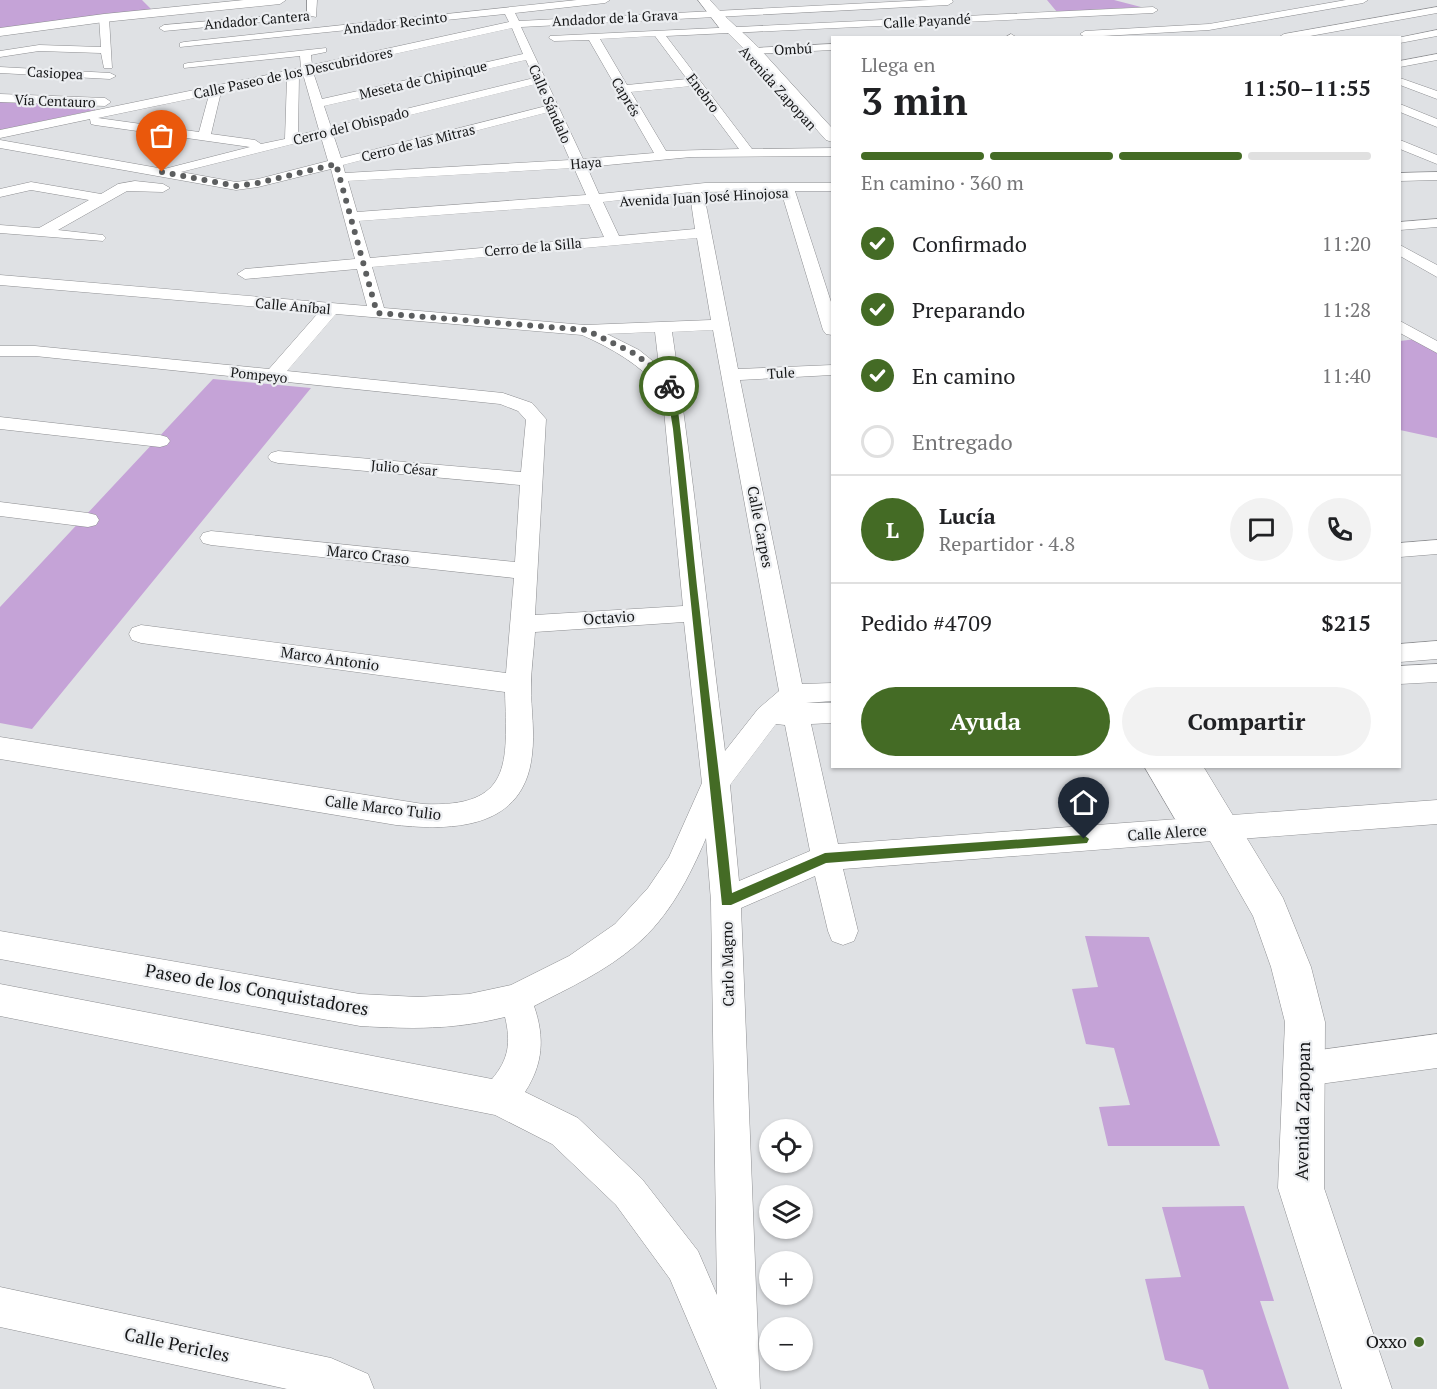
<!DOCTYPE html>
<html lang="es">
<meta charset="utf-8">
<style>
:root{--surface:#fff;--page:#f2f2f2;--text:#202124;--muted:#757577;--line:#e0e0e0;--accent:#446b25}
body{margin:0;font-family:"PT Serif",serif;background:var(--page);color:var(--text);height:100vh;display:flex;flex-direction:column;font-size:22px;white-space:nowrap}
*{box-sizing:border-box;margin:0}
p{font-size:20px;color:var(--muted)}
.icon{flex:none;width:33px;height:33px;fill:none;stroke:currentColor;stroke-width:2;stroke-linecap:round;stroke-linejoin:round}
.map{position:relative;flex:1;overflow:hidden}
.details{position:absolute;left:831px;top:36px;width:570px;height:732px;display:flex;flex-direction:column;background:var(--surface);border-radius:0px;box-shadow:0 2px 4px #0004}
.details>*{flex:none}
.tools{position:absolute;left:759px;top:1119px;display:grid;gap:12px}
.tools a{display:grid;place-items:center;width:54px;height:54px;border-radius:50%;background:var(--surface);box-shadow:0 2px 4px #0004;font-size:30px}
.pin{position:absolute;display:grid;place-items:center;width:51px;height:51px;color:#fff;margin:-62px -26px;border-radius:50% 50% 50% 0;rotate:-45deg;box-shadow:0 0 6px #0007}
.pin .icon{rotate:45deg}
.courier{position:absolute;display:grid;place-items:center;width:60px;height:60px;margin:-30px;border:4px solid #446b25;border-radius:50%;background:#fff;color:#222;box-shadow:0 2px 8px #0007}
.summary em{font-style:normal;font-weight:700}
.summary div{display:flex;flex-direction:column-reverse}
.summary{display:flex;align-items:center;justify-content:space-between;height:102px;padding:0 30px}
h1{font-size:39px;font-weight:700;line-height:45px}
.bar{display:grid;grid-template-columns:repeat(4,1fr);gap:9px 6px;align-content:center;height:72px;padding:0 30px}
.bar i{height:8px;border-radius:4px;background:var(--line)}
.bar .current{background:var(--accent)}
.bar p{grid-column:span 4}
.line{display:flex;align-items:center;gap:15px;padding:0 30px;border-top:2px solid var(--line)}
.line div{flex:1}
.round{display:grid;place-items:center;flex:none;width:63px;height:63px;border-radius:32px;background:var(--page)}
ol{padding:0 30px;list-style:none}
li{display:flex;align-items:center;gap:18px;height:66px}
li p{margin-inline-start:auto}
li .icon{padding:6px;border-radius:50%;background:var(--accent);color:#fff;stroke-width:4}
li:last-child{color:var(--muted)}
li i{width:33px;height:33px;border:3px solid var(--line);border-radius:50%}
.cta{display:flex;gap:12px;margin-top:auto;padding:12px 30px}
.cta a{flex:1;height:69px;border-radius:36px;background:var(--accent);color:#fff;font-size:24px;font-weight:700;line-height:69px;text-align:center}
.cta a+a{background:var(--page);color:var(--text)}
.map>svg:first-child{display:block}
.green{fill:#c5a3d7}
.lines{fill:none;stroke-linecap:round;stroke-linejoin:round}
.minor-casing{stroke:#8d8e91;stroke-width:1}
.tertiary-casing{stroke:#8d8e91;stroke-width:1}
.minor{fill:#fff;fill-rule:evenodd}
.tertiary{fill:#fff;fill-rule:evenodd}
.route{fill:#446b25}
.done{stroke:#5c5e5f;stroke-width:6;stroke-dasharray:0 10.8}
.poi-dot{fill:#446b25;stroke:#eceef1;stroke-width:2}
.labels{text-anchor:middle;stroke-width:4.5;stroke-linejoin:round;paint-order:stroke}
.far-street-label{font-size:14px;fill:#161718;stroke:#eceef1}
.street-label{font-size:15px;fill:#161718;stroke:#eceef1}
.near-street-label{font-size:18px;fill:#161718;stroke:#eceef1}
.near-poi-label{font-size:18px;fill:#161718;stroke:#eceef1;text-anchor:end}
</style>
<div class="map">
<svg width="1437" height="1389" viewBox="0 0 1437 1389">
<rect width="100%" height="100%" fill="#dfe1e4"/>
<path class="green" d="M0 0H142L152 10 91 16 0 29Z
M1047 0H1114L1141 7 1057 12Z
M0 101 95 106V110L0 130Z
M1416 339 1437 351V438L1400 430V341Z
M213 379 311 388 32 729 0 723V607Z
M1085 936 1149 937 1220 1146H1108L1099 1107 1130 1105 1114 1048 1086 1044 1072 989 1098 987Z
M1244 1206 1274 1301H1260L1289 1389H1209L1203 1370 1165 1360 1145 1279 1181 1277 1162 1207Z"/>
<g class="lines">
<g class="minor-casing">
<path id="minor" d="M307 0H317L316 17 307 15Z
M577 0H610L605 3 515 13 519 21 929 0H952L953 2 948 5 521 27 583 159 654 153 589 40 554 41 549 38 550 36 1153 7 1158 10 1153 13 666 36 752 149 832 148V156L691 157 587 167 599 194 705 183H832V191H795L832 305V335L826 334 823 330 781 191 701 192 704 195 738 369 832 365V375L740 380 802 684 832 683V701L806 703H832V723L811 724 838 844 1437 800V824L843 869 858 931 854 941 843 945 832 941 828 931 815 876 741 908 760 1389H717L670 1279 616 1205 552 1144 495 1115 0 1016V984L492 1079C509 1059 511 1042 505 1017 453 1030 412 1029 360 1026L0 959V931L360 994 418 997 469 994 511 985 569 956 615 924 648 888 669 857 702 783 684 622 535 632C534 650 531 668 531 687 531 709 535 732 532 755 524 829 454 831 396 825L0 759V737L423 804C513 808 507 763 505 692L141 643 132 640 129 634 132 628 141 625 506 673 514 578 211 545 203 543 200 538 203 533 211 531 515 562 520 485 278 463 271 461 268 457 271 453 278 451 521 472 526 420 518 411 500 404 35 356H0V346H35L269 369 319 312 0 285V275L367 306 357 269 245 279 237 274 245 269 355 259 331 169 258 187 236 190 0 148V140L164 169 250 147 95 125 91 124 90 119 0 138V130L301 68 300 56 184 68V64L188 63 326 48V52L311 55 312 65 509 22 505 14 180 47V43L184 42ZM512 28 523 54 322 99 313 72ZM655 36 687 79 627 85 600 39ZM526 60 534 78 331 127 324 106ZM303 74 319 130 298 135 299 75ZM287 78 285 139 261 144 255 140 211 134 221 92ZM536 84 546 106 341 158 333 134ZM692 86 739 149 666 151 631 92ZM209 95 199 132 98 118ZM549 112 570 160 345 173 343 165ZM321 137 328 161 258 179 236 182 181 172ZM574 168 586 195 357 212 348 181ZM692 192 690 195 695 229 619 236 603 202ZM589 204 604 237 370 258 359 221ZM697 238 711 320 585 325 384 308 372 267ZM336 314 582 335C613 349 639 364 662 390L683 606 535 615 546 419 532 403 503 393 287 371ZM713 330 779 691 758 709 725 751C707 611 693 470 672 332ZM655 332 659 366 639 350 607 334ZM776 724 785 725 810 851 739 881 730 785ZM706 838 711 901 717 1295 698 1251 642 1179 578 1118 525 1092C543 1064 545 1038 534 1006 569 988 606 971 636 945 669 917 690 876 706 838Z
M1346 0H1368L1363 3 1209 30 1085 37 1080 34 1085 31 1209 24Z
M1437 7V13L1299 38 1279 37 1284 34Z
M104 15 109 18 112 68H104L101 53 39 51 0 57V51L39 45 101 47 99 18Z
M280 15 284 16V20L164 31 159 28 164 25Z
M1437 30V36L1400 43V38H1397Z
M1011 34 1016 37 1004 38Z
M832 44V50L754 54 749 51 754 48Z
M1437 54V60L1400 67V61Z
M0 67 110 73 116 76 110 79 0 73Z
M1400 78 1437 91V99L1400 85Z
M0 94 105 98 111 102 105 106 0 102Z
M1400 104 1437 119V127L1400 112Z
M1400 140 1437 155V164L1400 149Z
M1437 172V180L1400 181V173Z
M135 181 163 184 170 188 163 192 127 191 58 230 103 235 106 238 103 241 0 233V225L39 228 89 200 31 190 0 197V189L31 182 101 194 118 184Z
M1437 219V227L1400 230V222Z
M1400 245 1437 265V277L1400 256Z
M1400 321 1437 341V353L1400 333Z
M0 417 160 435 167 437 170 441 167 445 160 447 0 429Z
M0 502 88 513 96 515 99 520 96 525 88 527 0 516Z
M1437 540V554L1400 557V543Z
M1437 641V659L1400 662V644Z
M1437 664V682L1400 684V666Z
M1437 1034V1068L1305 1086 1293 1081 1288 1069 1293 1057 1305 1052Z
M0 1287 331 1358 368 1374 374 1389H287L0 1327Z"/>
</g>
<g class="tertiary-casing">
<path id="tertiary" d="M244 0H286L280 4 104 22 0 36V28L104 14Z
M698 0H710C727 20 742 31 760 49 784 75 808 102 832 128V142L826 140 749 54 728 33 721 30Z
M1144 766H1203L1283 898 1311 967 1325 1022 1324 1188 1392 1389H1342L1278 1188 1285 1022 1271 967 1253 916 1198 820 1187 823 1175 819Z"/>
</g>
<use href="#minor" class="minor"/>
<use href="#tertiary" class="tertiary"/>
</g>
<path class="route" d="M666 385H671L675 389C686 463 691 538 700 612 710 706 723 799 732 893L825 853 1084 835 1089 839 1087 843 826 863 731 905H722L673 429Z"/>
<g class="lines">
<path class="done" d="M162 172 236 186 258 183 336 164 377 313 586 330 633 353 649 364 669 386"/>
</g>
<circle class="poi-dot" cx="1419" cy="1342" r="6"/>
<g class="labels">
<g class="far-street-label">
<text transform="translate(615 18) rotate(-3)" y="5">Andador de la Grava</text>
<text transform="translate(257 20) rotate(-5)" y="5">Andador Cantera</text>
<text transform="translate(927 21) rotate(-3)" y="5">Calle Payandé</text>
<text transform="translate(395 23) rotate(-7)" y="5">Andador Recinto</text>
<text transform="translate(793 49) rotate(-3)" y="5">Ombú</text>
<text transform="translate(55 73) rotate(3)" y="5">Casiopea</text>
<text transform="translate(293 73) rotate(-12)" y="5">Calle Paseo de los Descubridores</text>
<text transform="translate(423 80) rotate(-13)" y="5">Meseta de Chipinque</text>
<text transform="translate(778 88) rotate(48)" y="5">Avenida Zapopan</text>
<text transform="translate(703 93) rotate(53)" y="5">Enebro</text>
<text transform="translate(626 97) rotate(59)" y="5">Caprés</text>
<text transform="translate(55 101) rotate(2)" y="5">Vía Centauro</text>
<text transform="translate(550 104) rotate(66)" y="5">Calle Sándalo</text>
<text transform="translate(351 126) rotate(-14)" y="5">Cerro del Obispado</text>
<text transform="translate(418 143) rotate(-14)" y="5">Cerro de las Mitras</text>
<text transform="translate(586 163) rotate(-5)" y="5">Haya</text>
<text transform="translate(704 197) rotate(-3)" y="5">Avenida Juan José Hinojosa</text>
<text transform="translate(533 247) rotate(-5)" y="5">Cerro de la Silla</text>
<text transform="translate(293 306) rotate(5)" y="5">Calle Aníbal</text>
<text transform="translate(781 373) rotate(-3)" y="5">Tule</text>
<text transform="translate(259 375) rotate(6)" y="5">Pompeyo</text>
<text transform="translate(404 468) rotate(5)" y="5">Julio César</text>
</g>
<g class="street-label">
<text transform="translate(760 527) rotate(79)" y="5">Calle Carpes</text>
<text transform="translate(368 555) rotate(6)" y="5">Marco Craso</text>
<text transform="translate(609 618) rotate(-4)" y="5">Octavio</text>
<text transform="translate(330 659) rotate(8)" y="5">Marco Antonio</text>
<text transform="translate(383 808) rotate(7)" y="5">Calle Marco Tulio</text>
<text transform="translate(1167 833) rotate(-4)" y="5">Calle Alerce</text>
<text transform="translate(728 964) rotate(-91)" y="5">Carlo Magno</text>
</g>
<g class="near-street-label">
<text transform="translate(257 990) rotate(10)" y="6">Paseo de los Conquistadores</text>
<text transform="translate(1303 1111) rotate(-89)" y="6">Avenida Zapopan</text>
<text transform="translate(177 1345) rotate(12)" y="6">Calle Pericles</text>
</g>
<g class="near-poi-label">
<text x="1407" y="1348">Oxxo</text>
</g>
</g>
</svg>
<div class="tools">
<a><svg class="icon" aria-label="locate" viewBox="0 0 24 24"><circle cx="12" cy="12" r="6"/><path d="M12 2v4M12 18v4M2 12h4M18 12h4"/></svg></a>
<a><svg class="icon" aria-label="layers" viewBox="0 0 24 24"><path d="M12 4l9 5-9 5-9-5zM3 14l9 5 9-5"/></svg></a>
<a>+</a>
<a>−</a>
</div>
<div class="pin" style="left:162px;top:172px;background:#ea580c"><svg class="icon" aria-label="bag" viewBox="0 0 24 24"><path d="M5 8h14l-1 12H6zM9 8a3 3 0 0 1 6 0"/></svg></div>
<div class="pin" style="left:1084px;top:839px;background:#1f2937"><svg class="icon" aria-label="home" viewBox="0 0 24 24"><path d="M3 11l9-7 9 7M6 9v11h12V9"/></svg></div>
<div class="courier" style="left:669px;top:386px"><svg class="icon" aria-label="bike" viewBox="0 0 24 24"><circle cx="6" cy="16" r="4"/><circle cx="18" cy="16" r="4"/><path d="M6 16l4-8h5l3 8M10 8l3 8H6M13 5h3"/></svg></div>
<section class="details">
<div class="summary"><div><h1>3 min</h1><p>Llega en</p></div><em>11:50–11:55</em></div>
<div class="bar"><i class="current"></i><i class="current"></i><i class="current"></i><i></i><p>En camino · 360 m</p></div>
<ol>
<li><svg class="icon" aria-label="check" viewBox="0 0 24 24"><path d="M5 12l5 5 9-10"/></svg>Confirmado<p>11:20</p></li>
<li><svg class="icon" aria-label="check" viewBox="0 0 24 24"><path d="M5 12l5 5 9-10"/></svg>Preparando<p>11:28</p></li>
<li><svg class="icon" aria-label="check" viewBox="0 0 24 24"><path d="M5 12l5 5 9-10"/></svg>En camino<p>11:40</p></li>
<li><i></i>Entregado</li>
</ol>
<div class="line" style="height:108px"><b class="round" style="background:var(--accent);color:#fff">L</b><div><b>Lucía</b><p>Repartidor · 4.8</p></div><a class="round"><svg class="icon" aria-label="chat" viewBox="0 0 24 24"><path d="M4 5h16v11H9l-5 4z"/></svg></a><a class="round"><svg class="icon" aria-label="phone" viewBox="0 0 24 24"><path d="M5 4h4l2 5-3 2q2 4 5 5l2-3 5 2v4C11 20 4 13 5 4z"/></svg></a></div>
<div class="line" style="height:78px"><div>Pedido #4709</div><b>$215</b></div>
<div class="cta"><a>Ayuda</a><a>Compartir</a></div>
</section>
</div>
